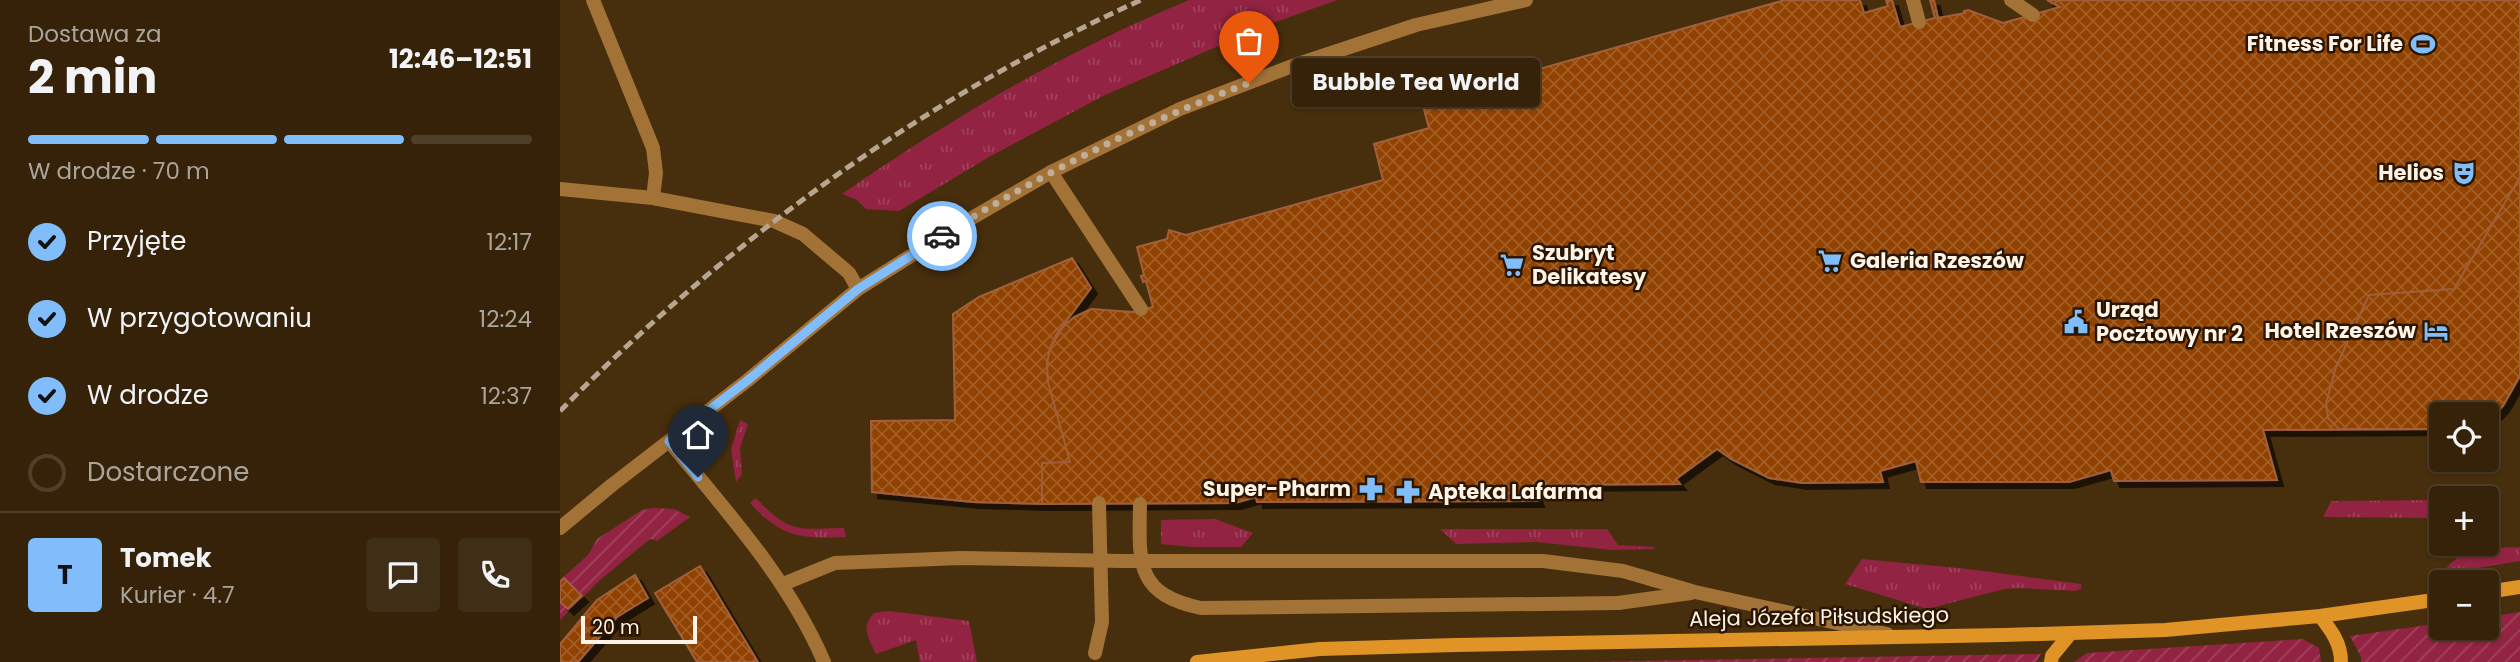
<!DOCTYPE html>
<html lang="pl">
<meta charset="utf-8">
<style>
:root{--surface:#352209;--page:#402f17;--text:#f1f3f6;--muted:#aaa49c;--line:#4f3f2a;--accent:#80bdfa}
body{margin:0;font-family:Poppins,sans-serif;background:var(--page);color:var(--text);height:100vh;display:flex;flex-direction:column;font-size:26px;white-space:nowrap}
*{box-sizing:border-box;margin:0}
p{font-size:23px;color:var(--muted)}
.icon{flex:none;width:38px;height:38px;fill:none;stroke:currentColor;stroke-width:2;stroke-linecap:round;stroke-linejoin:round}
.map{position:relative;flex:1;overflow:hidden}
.panel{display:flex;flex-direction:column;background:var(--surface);width:560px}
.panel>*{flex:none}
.tools{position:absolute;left:1869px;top:402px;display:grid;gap:14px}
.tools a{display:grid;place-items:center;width:70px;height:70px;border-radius:7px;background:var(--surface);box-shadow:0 2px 5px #0004,0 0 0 2px var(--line);font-size:35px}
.scale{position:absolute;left:21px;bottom:18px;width:116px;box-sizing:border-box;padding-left:7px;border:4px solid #fef3e7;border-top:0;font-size:19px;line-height:24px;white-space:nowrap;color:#fef3e7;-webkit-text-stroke:5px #2a1600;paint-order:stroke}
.pin{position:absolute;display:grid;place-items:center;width:60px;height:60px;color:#fff;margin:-72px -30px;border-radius:50% 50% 50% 0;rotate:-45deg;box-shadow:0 0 7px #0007}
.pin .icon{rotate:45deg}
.courier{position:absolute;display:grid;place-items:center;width:70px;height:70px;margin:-35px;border:5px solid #80bdfa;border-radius:50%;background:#fff;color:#222;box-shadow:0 2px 9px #0007}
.bubble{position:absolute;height:49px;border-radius:7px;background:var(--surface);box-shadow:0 2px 5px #0004,0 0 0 2px var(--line);font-size:23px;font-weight:700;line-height:49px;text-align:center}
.head em{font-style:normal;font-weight:700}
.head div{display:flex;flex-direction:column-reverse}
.head{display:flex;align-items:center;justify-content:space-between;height:119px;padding:0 28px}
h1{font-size:46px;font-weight:700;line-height:52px}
.bar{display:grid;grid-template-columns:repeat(4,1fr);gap:10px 7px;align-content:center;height:84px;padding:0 28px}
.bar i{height:9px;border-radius:5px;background:var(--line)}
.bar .on{background:var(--accent)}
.bar p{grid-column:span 4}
.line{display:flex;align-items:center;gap:18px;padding:0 28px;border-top:2px solid var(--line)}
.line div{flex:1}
.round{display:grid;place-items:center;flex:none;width:74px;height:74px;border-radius:7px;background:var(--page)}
ol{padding:0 28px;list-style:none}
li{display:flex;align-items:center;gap:21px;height:77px}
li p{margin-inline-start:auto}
li .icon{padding:7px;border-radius:50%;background:var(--accent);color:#111;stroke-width:4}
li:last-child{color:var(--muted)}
li i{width:38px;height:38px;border:4px solid var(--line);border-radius:50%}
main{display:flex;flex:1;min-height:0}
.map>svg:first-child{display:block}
.grass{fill:url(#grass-tufts)}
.garden{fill:url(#garden-furrows)}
.building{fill:url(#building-cross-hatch);stroke:#a1603b;stroke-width:2;filter:url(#shadow)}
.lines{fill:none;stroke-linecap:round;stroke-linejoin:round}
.lane{stroke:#a37237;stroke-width:14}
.street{stroke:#a37237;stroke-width:14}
.secondary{stroke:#e19426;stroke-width:14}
.rail{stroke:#b6a591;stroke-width:5;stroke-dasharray:10 5;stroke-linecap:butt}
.lane-bridge{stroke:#a37237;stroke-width:14}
.done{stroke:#beae9a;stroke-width:7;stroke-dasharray:0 12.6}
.route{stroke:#80bdfa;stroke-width:9}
.labels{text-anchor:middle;stroke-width:5;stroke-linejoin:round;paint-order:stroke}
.poi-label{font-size:21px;font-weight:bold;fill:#fef3e7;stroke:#2a1600;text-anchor:end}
.street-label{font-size:21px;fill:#fef3e7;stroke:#2a1600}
</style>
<main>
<section class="panel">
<div class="head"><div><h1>2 min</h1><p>Dostawa za</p></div><em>12:46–12:51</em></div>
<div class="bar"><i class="on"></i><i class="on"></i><i class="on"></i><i></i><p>W drodze · 70 m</p></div>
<ol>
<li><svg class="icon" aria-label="check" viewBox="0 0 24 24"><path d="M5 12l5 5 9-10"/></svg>Przyjęte<p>12:17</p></li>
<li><svg class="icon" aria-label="check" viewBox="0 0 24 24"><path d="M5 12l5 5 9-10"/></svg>W przygotowaniu<p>12:24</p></li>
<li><svg class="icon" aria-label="check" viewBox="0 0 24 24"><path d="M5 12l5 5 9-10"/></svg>W drodze<p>12:37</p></li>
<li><i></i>Dostarczone</li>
</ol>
<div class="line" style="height:126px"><b class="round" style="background:var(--accent);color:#111">T</b><div><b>Tomek</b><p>Kurier · 4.7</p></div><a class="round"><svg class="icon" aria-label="chat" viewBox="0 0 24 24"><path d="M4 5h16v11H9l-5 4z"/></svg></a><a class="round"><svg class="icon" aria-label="phone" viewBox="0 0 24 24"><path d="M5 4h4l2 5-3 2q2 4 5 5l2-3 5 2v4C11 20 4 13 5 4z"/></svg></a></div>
</section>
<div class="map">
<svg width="1960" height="662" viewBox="0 0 1960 662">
<defs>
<pattern id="grass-tufts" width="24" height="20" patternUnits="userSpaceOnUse" patternTransform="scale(1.75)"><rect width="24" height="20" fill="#922342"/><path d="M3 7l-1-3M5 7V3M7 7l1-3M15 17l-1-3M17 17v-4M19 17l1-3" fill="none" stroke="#a2435d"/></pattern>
<pattern id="garden-furrows" width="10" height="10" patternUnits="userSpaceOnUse" patternTransform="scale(1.75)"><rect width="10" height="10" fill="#922342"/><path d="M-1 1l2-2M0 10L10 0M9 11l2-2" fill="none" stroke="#a2435d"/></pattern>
<pattern id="building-cross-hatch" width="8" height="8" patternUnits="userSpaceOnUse" patternTransform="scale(1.75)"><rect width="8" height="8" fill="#924203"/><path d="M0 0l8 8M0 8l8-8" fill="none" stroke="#a25e28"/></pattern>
<filter id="shadow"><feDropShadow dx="6" dy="6" stdDeviation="0" flood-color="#0009"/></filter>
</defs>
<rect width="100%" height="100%" fill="#472e0c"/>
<path class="grass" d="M629 0H777L707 25 545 95 429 157 339 211 306 209 297 200 282 194C391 118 506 51 629 0Z
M180 420 188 424 180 448 182 474 176 482 171 449Z
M196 498C230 534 237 529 284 528L286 537C241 539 222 538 190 503Z
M1881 500 1880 518 1763 517 1771 501Z
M655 519 693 533 681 547H633L601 544V520Z
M880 529H1047L1058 545 1094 547V549L1052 550 976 542 896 544Z
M1960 547V561L1888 573 1885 570C1902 546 1934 548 1960 547Z
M1302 559 1408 569 1521 584V589L1515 591 1460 588 1444 589 1367 609 1285 584Z
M329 611 409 621 417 662H360L356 640 316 654C309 639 300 627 314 613Z"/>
<path class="garden" d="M92 508 114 509 130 517 97 541 90 539 40 580 0 620V580L28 555 37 539 82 510Z
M1960 612V662H1801V657L1790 636 1881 623V628H1927V617Z
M1743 639 1759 648 1761 662H1514L1527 653Z
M1481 654 1476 662H1014H1025Z"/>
<path class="building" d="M1225 0H1300L1304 13 1328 6 1326 0H1332L1340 27 1375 18 1370 0H1374L1378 18 1405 13 1404 11 1408 10 1443 23 1500 7 1487 0H1960V376L1943 406 1927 422V415H1881V429L1703 430 1717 480 1554 481 1551 470 1509 482H1361L1356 461 1320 471 1323 482 1242 483 1209 478 1171 459 1157 449 1116 479 1120 484 973 485 978 501 697 502 696 497 675 503 482 504V463L510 462 488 382 487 363 490 348 503 327 514 317 531 309 573 312 593 307 586 281 583 282 581 276 584 275 577 247 607 239 609 230 626 235 823 180 814 144 869 128 862 102Z
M1960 177V375L1943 406 1927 422V415H1881V429H1779L1768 418 1766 403 1776 367 1809 295 1894 289Z
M512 258 531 288 496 335 490 348 487 363 488 382 510 462 482 463V504L413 502 312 492 311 421 395 420 393 314 419 297Z
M140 566 198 662H137L95 593Z
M75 575 88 598 57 617 18 662H0V644L37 600Z
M4 578 22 596 8 609 0 602V582Z"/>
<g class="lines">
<path class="lane" d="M1353 0 1359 22
M1451 0 1473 15
M491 172 581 309
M223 584 275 563 401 558 561 561H983L1063 571 1135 592 1327 634
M1058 603 1131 593"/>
<path class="street" d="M33 0 93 148 96 173 93 198
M0 189 93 198 214 221 243 234 289 273 298 289
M109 441C166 511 228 578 264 662
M0 528 52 485 188 380 298 289 400 225 491 172 620 109 735 65 856 25 966 0"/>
<path class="secondary" d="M1927 592 1960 587
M1760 616C1771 630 1781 643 1781 662
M637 662 760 649 896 645 1444 635 1605 630 1760 616 1881 599
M1491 662 1492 656 1510 634"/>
<path class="rail" d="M0 411C168 241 362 99 581 0"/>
<path class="lane-bridge" d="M580 504C579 563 575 594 641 608L1058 603
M535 653 542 622 539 503"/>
</g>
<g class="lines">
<path class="done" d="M382 236C479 175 582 123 689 83"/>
<path class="route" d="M138 477 109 441 188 380 298 289 382 236"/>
</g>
<defs>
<g id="stadium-bare" transform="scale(1.89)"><path d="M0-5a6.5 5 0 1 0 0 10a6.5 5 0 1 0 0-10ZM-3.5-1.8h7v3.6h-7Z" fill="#80bdfa" stroke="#2a1600" stroke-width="2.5" paint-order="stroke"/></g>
<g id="theatre-bare" transform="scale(1.89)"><path d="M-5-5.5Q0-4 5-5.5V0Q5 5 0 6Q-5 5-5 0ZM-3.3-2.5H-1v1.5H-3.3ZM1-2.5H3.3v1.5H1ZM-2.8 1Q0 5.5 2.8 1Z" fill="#80bdfa" stroke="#2a1600" stroke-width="2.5" paint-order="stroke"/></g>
<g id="supermarket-bare" transform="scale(1.89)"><path d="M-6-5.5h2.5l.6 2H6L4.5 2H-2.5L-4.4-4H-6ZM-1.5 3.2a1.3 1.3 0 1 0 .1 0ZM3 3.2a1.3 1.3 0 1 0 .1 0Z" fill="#80bdfa" stroke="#2a1600" stroke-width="2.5" paint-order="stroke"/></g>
<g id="civic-bare" transform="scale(1.89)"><path d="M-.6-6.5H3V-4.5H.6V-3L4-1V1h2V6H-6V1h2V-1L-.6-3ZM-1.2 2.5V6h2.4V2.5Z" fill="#80bdfa" stroke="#2a1600" stroke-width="2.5" paint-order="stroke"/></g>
<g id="hotel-bare" transform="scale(1.89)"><path d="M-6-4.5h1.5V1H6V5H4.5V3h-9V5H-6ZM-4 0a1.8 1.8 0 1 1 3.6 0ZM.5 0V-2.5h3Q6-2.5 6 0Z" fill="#80bdfa" stroke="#2a1600" stroke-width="2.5" paint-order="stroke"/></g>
<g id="pharmacy-bare" transform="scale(1.89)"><path d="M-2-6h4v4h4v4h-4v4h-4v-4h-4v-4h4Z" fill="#80bdfa" stroke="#2a1600" stroke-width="2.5" paint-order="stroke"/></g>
</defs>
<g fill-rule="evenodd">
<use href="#stadium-bare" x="1863" y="44"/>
<use href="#theatre-bare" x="1904" y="173"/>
<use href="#supermarket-bare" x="1270" y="261"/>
<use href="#supermarket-bare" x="952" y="265"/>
<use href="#civic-bare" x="1516" y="322"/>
<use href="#hotel-bare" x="1876" y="331"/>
<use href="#pharmacy-bare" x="811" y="489"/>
<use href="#pharmacy-bare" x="848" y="492"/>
</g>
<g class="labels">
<g class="poi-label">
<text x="1843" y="51">Fitness For Life</text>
<text x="1884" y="180">Helios</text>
<text x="972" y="260" text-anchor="start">Szubryt<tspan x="972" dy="24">Delikatesy</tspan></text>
<text x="1290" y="268" text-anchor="start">Galeria Rzeszów</text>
<text x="1536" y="317" text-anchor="start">Urząd<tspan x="1536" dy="24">Pocztowy nr 2</tspan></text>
<text x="1856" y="338">Hotel Rzeszów</text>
<text x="791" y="496">Super-Pharm</text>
<text x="868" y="499" text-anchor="start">Apteka Lafarma</text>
</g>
<g class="street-label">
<text transform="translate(1259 617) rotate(-1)" y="7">Aleja Józefa Piłsudskiego</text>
</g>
</g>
</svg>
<div class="tools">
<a><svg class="icon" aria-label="locate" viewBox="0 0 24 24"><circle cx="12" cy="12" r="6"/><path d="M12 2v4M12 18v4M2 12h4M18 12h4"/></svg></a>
<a>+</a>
<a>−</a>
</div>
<div class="scale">20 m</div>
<div class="pin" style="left:689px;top:83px;background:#ea580c"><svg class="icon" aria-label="bag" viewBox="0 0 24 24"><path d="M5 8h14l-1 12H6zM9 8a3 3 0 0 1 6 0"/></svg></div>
<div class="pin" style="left:138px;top:477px;background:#1f2937"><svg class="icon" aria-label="home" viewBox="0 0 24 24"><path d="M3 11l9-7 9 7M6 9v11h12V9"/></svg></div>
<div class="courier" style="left:382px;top:236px"><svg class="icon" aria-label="car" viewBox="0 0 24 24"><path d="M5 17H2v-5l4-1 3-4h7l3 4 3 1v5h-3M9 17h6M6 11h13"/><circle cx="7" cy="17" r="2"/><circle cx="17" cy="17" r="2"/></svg></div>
<div class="bubble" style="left:732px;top:58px;width:248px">Bubble Tea World</div>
</div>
</main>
